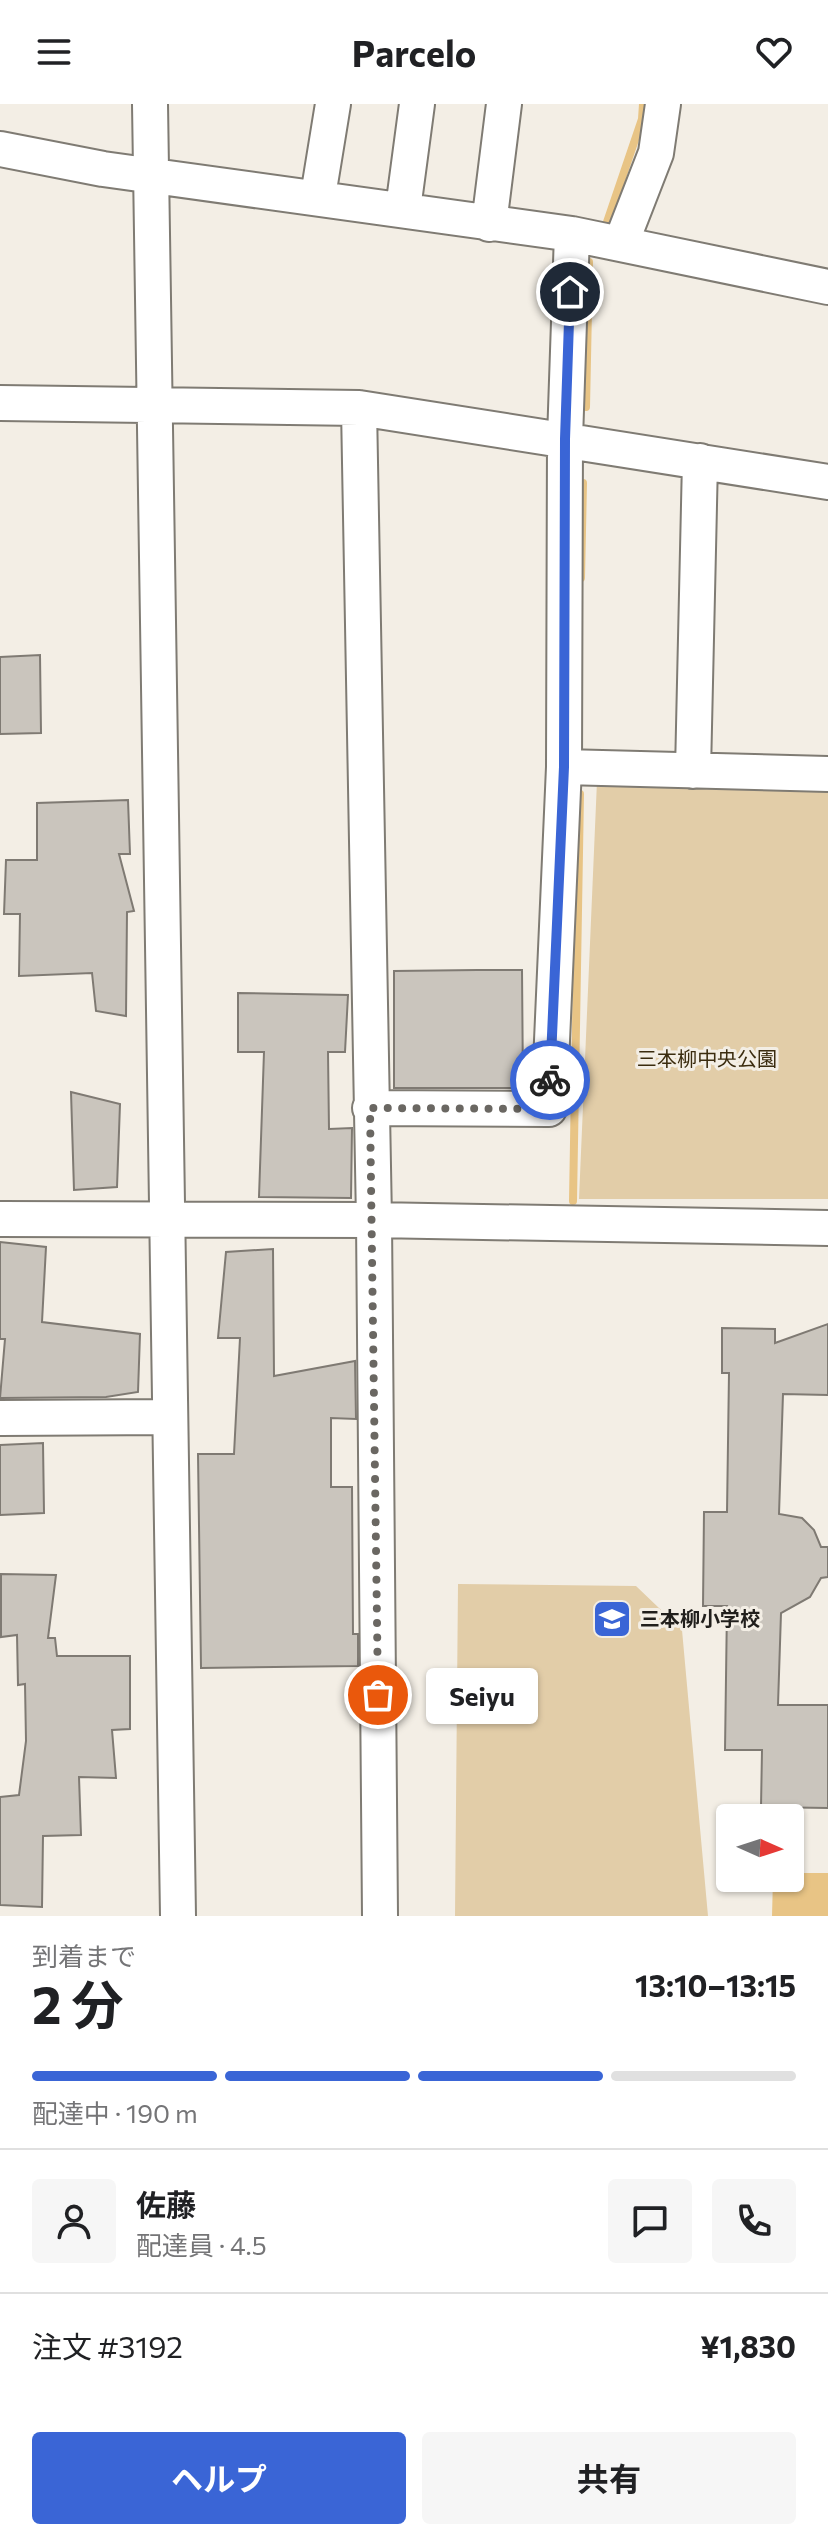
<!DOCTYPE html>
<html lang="ja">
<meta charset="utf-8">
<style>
:root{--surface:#fff;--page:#f6f6f6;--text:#202124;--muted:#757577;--line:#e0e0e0;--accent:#3a65d6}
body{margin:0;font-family:Commissioner,"Noto Sans JP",sans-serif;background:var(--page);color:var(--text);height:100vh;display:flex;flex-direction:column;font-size:30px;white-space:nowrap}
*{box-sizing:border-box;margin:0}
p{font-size:26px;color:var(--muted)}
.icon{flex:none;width:44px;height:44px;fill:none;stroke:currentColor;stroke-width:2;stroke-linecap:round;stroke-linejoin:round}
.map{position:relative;height:1812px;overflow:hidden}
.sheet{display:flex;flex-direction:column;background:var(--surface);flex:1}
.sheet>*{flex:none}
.needle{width:52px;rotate:93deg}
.controls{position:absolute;left:716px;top:1700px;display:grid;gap:16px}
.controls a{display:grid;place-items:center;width:88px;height:88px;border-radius:8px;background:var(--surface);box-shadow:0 2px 6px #0004;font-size:40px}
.pin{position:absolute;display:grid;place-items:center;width:68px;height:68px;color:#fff;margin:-34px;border:4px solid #fff;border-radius:50%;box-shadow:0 2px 8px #0007}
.courier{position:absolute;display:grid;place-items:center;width:80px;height:80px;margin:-40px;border:6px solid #3a65d6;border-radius:50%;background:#fff;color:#222;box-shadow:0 2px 10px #0007}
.bubble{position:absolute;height:56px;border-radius:8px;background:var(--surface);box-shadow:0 2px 6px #0004;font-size:26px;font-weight:700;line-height:56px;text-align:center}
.overview em{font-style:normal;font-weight:700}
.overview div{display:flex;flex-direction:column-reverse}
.overview{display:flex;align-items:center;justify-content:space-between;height:136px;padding:0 32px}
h1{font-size:52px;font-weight:700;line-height:60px}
.bar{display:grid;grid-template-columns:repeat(4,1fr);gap:12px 8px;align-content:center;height:96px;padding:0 32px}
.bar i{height:10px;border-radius:6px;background:var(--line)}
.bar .current{background:var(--accent)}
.bar p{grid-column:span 4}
.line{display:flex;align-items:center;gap:20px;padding:0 32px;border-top:2px solid var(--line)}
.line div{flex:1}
.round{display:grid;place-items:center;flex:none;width:84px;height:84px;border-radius:8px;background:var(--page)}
.cta{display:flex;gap:16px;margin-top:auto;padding:16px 32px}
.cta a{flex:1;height:92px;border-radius:8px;background:var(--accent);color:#fff;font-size:32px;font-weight:700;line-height:92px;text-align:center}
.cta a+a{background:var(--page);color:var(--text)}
header{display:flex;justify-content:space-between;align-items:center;height:104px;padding:0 32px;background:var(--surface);font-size:36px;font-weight:700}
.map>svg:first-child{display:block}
.green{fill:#e2cda8}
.water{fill:#e8c485}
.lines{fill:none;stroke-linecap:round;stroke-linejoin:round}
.stream{stroke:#e8c485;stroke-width:8}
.building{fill:#cac5bd;stroke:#7f7a73;stroke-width:2}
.minor-casing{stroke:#7f7b73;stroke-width:38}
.minor{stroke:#fff;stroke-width:34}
.done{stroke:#6a6762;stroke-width:8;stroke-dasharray:0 14.4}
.route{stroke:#3a65d6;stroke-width:10}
.labels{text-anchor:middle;stroke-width:6;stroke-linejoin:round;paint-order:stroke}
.park-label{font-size:20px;fill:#3b2c0f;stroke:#f3eee5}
.poi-label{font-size:20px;font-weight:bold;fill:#211f1c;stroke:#f3eee5;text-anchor:start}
</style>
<header><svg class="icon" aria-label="menu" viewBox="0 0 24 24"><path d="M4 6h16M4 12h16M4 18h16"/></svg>Parcelo<svg class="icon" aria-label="heart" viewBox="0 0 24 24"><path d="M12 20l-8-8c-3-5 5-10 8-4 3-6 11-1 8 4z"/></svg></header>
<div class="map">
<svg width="828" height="1812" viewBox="0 0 828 1812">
<rect width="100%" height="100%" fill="#f3eee5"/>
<path class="green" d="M597 677 828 683V1095H579Z
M458 1480 636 1482 682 1526 708 1812H455Z"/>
<path class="water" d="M790 1769H828V1812H772L773 1774H790Z"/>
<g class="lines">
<path class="stream" d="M607 118 642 15 643 0
M586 303 589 158
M581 474 583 379
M573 1097 580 690"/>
</g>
<path class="building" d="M40 551 41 629 0 630V553Z
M128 696 130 750H119L134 807 127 808 126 912 96 907 92 869 19 872 20 810H4L6 756H37V699Z
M477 866H522L523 984H394V867Z
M238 889 348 891 345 948H328L329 1025 352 1024 351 1094 259 1093 264 948H238Z
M71 988 120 1000 117 1083 74 1086Z
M0 1138 46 1143 42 1218 140 1230 138 1288 106 1293 0 1294 5 1235H0Z
M273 1145 274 1272 355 1257 356 1315 331 1314V1383H352L353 1530H358V1562L201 1564 198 1350H234L240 1234H218L226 1148Z
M828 1220V1291L783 1290 779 1410 802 1414 814 1426 821 1443H828V1473L821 1474 810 1493 781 1509 778 1601H828V1704L761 1703 762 1646H725L727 1502H703L704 1408H727L729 1269H722V1224L775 1225V1239Z
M43 1339 44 1409 0 1411V1341Z
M1 1470 56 1471 48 1534H55L57 1552H130V1625L112 1626 116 1674 79 1673 81 1731 43 1732 42 1803 0 1801V1693L19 1691 26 1637 25 1580 18 1581 17 1531 1 1533Z"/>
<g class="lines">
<g class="minor-casing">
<path id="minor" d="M150 0 178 1812
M0 45 103 65 572 130 828 183
M318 92 333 0
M403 105 417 0
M489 120 504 0
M621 139 656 49 663 0
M0 299 359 304 828 378
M359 304 374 1116 380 1812
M564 663 828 670
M693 667 700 357
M370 1004 549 1005 564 663 565 335 572 130
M0 1115 374 1116 828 1124
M0 1314 169 1313"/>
</g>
<use href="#minor" class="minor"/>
</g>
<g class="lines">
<path class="done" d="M378 1591 370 1004 549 1005 550 976"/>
<path class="route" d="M550 976 564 663 565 335 570 188"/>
</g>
<defs>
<g id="school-square" transform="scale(2)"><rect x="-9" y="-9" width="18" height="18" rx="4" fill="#3a65d6" stroke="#f3eee5"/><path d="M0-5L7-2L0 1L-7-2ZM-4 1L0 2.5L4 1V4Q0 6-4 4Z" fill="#fff"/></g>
</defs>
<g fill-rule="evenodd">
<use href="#school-square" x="612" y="1515"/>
</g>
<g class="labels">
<g class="park-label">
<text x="707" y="962">三本柳中央公園</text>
</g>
<g class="poi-label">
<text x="640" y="1522">三本柳小学校</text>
</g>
</g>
</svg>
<div class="controls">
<a><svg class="needle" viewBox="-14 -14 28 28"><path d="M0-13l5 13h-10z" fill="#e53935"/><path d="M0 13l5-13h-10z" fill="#757577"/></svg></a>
</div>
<div class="pin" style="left:378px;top:1591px;background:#ea580c"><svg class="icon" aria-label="bag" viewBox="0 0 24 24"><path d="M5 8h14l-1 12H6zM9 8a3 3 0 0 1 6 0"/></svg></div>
<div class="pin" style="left:570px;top:188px;background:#1f2937"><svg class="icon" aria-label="home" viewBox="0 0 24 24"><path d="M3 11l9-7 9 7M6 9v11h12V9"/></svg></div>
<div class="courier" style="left:550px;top:976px"><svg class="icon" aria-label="bike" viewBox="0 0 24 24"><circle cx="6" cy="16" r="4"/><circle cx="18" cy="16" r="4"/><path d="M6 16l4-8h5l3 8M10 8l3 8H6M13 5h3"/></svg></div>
<div class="bubble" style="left:426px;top:1564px;width:112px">Seiyu</div>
</div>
<section class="sheet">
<div class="overview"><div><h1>2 分</h1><p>到着まで</p></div><em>13:10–13:15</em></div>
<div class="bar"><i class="current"></i><i class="current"></i><i class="current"></i><i></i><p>配達中 · 190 m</p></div>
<div class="line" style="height:144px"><a class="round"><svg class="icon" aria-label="person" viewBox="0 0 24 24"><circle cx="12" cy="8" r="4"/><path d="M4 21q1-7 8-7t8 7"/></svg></a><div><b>佐藤</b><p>配達員 · 4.5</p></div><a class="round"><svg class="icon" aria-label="chat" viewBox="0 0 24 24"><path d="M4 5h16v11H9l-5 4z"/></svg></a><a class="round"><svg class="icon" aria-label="phone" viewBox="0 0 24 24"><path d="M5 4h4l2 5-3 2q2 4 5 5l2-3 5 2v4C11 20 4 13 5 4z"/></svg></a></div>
<div class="line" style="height:104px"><div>注文 #3192</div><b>¥1,830</b></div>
<div class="cta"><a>ヘルプ</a><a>共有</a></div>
</section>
